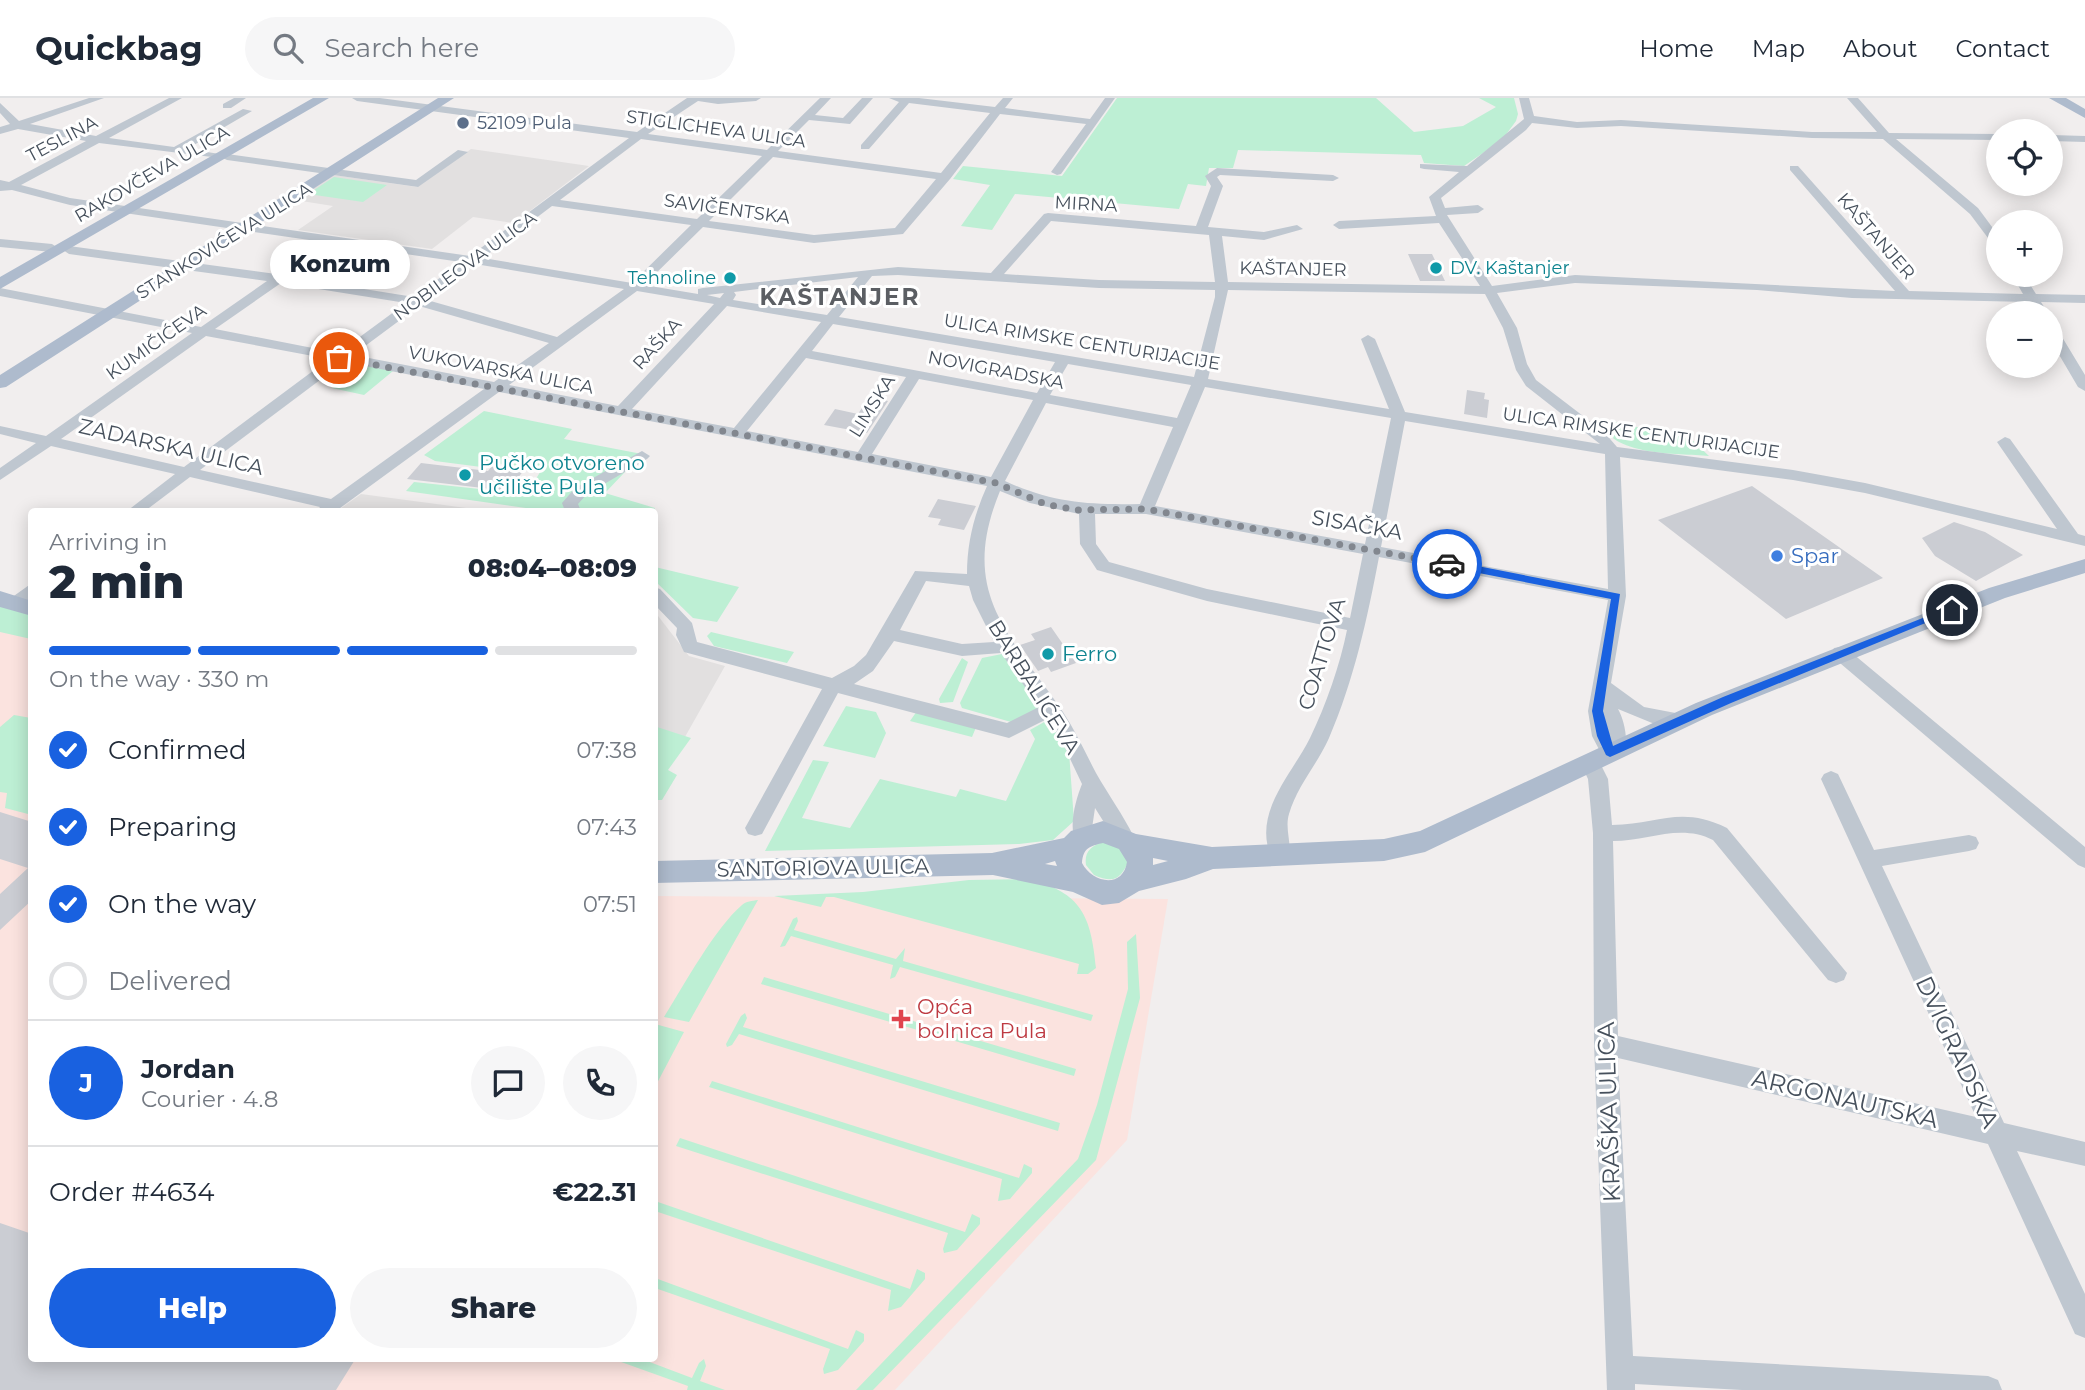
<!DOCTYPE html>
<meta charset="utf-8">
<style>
:root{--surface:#fff;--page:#f6f6f7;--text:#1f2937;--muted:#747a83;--line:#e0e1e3;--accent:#1961e0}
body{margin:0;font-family:Montserrat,sans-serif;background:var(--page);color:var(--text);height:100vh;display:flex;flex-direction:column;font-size:26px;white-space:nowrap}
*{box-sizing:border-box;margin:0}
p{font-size:23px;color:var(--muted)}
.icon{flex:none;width:38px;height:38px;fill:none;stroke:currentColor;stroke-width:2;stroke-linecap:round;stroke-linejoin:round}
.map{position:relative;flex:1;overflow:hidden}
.side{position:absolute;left:28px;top:410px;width:630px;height:854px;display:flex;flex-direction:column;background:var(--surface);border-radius:7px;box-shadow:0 4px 18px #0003}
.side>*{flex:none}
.controls{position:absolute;left:1986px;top:21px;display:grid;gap:14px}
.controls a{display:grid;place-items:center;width:77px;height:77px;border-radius:50%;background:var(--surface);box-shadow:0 4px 18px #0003;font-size:35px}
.pin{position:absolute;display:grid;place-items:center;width:60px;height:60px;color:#fff;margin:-30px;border:4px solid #fff;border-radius:50%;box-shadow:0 2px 7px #0007}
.courier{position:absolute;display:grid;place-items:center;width:70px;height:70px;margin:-35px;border:5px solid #1961e0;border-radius:50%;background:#fff;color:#222;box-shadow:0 2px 9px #0007}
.bubble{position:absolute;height:49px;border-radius:24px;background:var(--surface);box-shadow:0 4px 18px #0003;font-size:23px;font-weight:800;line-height:49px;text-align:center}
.summary em{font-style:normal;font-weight:800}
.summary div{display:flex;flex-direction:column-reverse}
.summary{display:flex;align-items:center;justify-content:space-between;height:119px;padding:0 21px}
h1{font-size:46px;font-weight:800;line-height:52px}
.bar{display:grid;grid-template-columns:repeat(4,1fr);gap:10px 7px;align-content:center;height:84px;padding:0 21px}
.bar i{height:9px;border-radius:5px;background:var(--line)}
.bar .current{background:var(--accent)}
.bar p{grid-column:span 4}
.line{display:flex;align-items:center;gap:18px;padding:0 21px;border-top:2px solid var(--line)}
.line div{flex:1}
.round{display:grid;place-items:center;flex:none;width:74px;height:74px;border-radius:37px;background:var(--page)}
ol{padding:0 21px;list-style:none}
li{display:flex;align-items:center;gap:21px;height:77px}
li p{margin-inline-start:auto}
li .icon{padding:7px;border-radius:50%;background:var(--accent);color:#fff;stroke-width:4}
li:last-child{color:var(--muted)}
li i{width:38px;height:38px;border:4px solid var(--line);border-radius:50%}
.action{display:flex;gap:14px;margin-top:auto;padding:14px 21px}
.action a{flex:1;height:80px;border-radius:42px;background:var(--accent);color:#fff;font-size:28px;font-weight:800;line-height:80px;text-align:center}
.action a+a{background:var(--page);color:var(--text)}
header{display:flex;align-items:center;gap:42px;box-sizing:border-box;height:98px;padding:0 35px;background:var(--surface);border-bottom:2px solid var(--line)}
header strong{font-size:33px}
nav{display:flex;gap:38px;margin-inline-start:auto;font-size:24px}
.search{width:490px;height:63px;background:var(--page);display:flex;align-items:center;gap:18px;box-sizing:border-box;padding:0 24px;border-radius:38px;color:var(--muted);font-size:26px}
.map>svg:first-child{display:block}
.education{fill:#e2e0e0}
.medical{fill:#fbe3df}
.green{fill:#bdefd4}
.building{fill:#cbcdd3}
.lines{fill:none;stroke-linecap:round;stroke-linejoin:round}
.minor{fill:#bfc7d0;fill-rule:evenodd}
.major{fill:#aebbcd;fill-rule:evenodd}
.route{fill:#1961e0}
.done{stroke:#82878f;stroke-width:7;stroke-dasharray:0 12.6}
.service-dot{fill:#5c6f8a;stroke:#fff;stroke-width:2.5}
.culture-dot{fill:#0f9aa8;stroke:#fff;stroke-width:2.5}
.shop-dot{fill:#3f7fe0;stroke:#fff;stroke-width:2.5}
.health-dot{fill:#e0444e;stroke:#fff;stroke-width:2.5}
.labels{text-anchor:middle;stroke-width:6;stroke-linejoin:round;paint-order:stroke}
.far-service-label{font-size:18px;fill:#4e5e75;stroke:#fff;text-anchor:start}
.far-street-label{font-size:18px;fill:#46505c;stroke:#fff}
.far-culture-label{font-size:18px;fill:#0d838f;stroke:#fff;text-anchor:start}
.street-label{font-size:21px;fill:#46505c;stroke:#fff}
.culture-label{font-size:21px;fill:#0d838f;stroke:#fff;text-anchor:start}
.shop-label{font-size:21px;fill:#366cbe;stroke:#fff;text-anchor:start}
.health-label{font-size:21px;fill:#be3a42;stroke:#fff;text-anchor:start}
.far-district-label{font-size:23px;font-weight:bold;letter-spacing:2px;fill:#5b5e63;stroke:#fff}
.near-street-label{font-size:24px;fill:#46505c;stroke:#fff}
</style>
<header>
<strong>Quickbag</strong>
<div class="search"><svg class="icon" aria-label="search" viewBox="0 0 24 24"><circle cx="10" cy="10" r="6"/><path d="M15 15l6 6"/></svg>Search here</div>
<nav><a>Home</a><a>Map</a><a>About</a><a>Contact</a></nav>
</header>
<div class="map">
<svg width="2085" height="1292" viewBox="0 0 2085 1292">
<rect width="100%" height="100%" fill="#f1eeee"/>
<path class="education" d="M471 51 589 68 514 125 473 119 432 151 298 132 333 108 295 102 334 77 417 89Z
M361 396 489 413H337Z
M655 514 689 558 725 568 681 646 655 671Z"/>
<path class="medical" d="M0 513 32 521V1260H654L655 798 1168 801 1127 1042 895 1292H0Z"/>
<path class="green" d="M1117 0H1376L1414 34 1463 28 1496 9 1479 0H1514L1518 16 1516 23 1502 42 1464 68 1424 65 1421 57 1238 52 1233 70H1209L1206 88 1188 86 1179 111 1015 96 992 132 961 128 990 87 953 81 963 68 1062 78Z
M334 79 387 87 363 104 308 96Z
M351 264 393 273 364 297 332 290 343 281 334 278Z
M484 313 572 331 564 341 642 356 605 395 655 410 653 413H547L406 393 414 384 508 394 519 385 534 384 542 371 494 365 489 370 435 363 424 357Z
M1601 321 1691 341 1709 358C1678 355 1608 359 1601 321Z
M654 469H655L739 489 717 524 693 520 655 483Z
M0 508 31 517V541L0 534Z
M711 534 794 554 787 565 714 548 707 538Z
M1007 555 1047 611 1018 626 962 610 960 605 982 560Z
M962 560 968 564 953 604 940 605 939 601Z
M846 608 876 614 886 635 875 660 823 648Z
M917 613 977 627 972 639 910 623Z
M14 617 31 620 32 715 28 716 5 710 7 695 0 694V629Z
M1053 619 1068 640 1074 723 1053 742 1019 746 765 753 813 662 829 664 802 720 850 730 880 681 956 699 960 691 1006 703 1035 641 1030 632Z
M654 628 691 640 668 672 677 677 662 702H655Z
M1103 744 1117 746 1130 761C1121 779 1116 787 1094 777L1086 767C1084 754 1091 748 1103 744Z
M1029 781C1082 795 1091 818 1096 870L1088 876H1077L1079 866 834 799H826L821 809 774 798 863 794 969 782Z
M758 802 689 924 664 919C684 887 715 830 742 807 746 803 752 803 758 802Z
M797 819 798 823 794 832 896 861 905 850 903 863 1093 917 1091 923 900 869 895 879 890 881 893 867 791 838 785 848 780 849 793 821Z
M1136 836 1140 900 1096 1062 873 1292H856L1078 1061 1097 1007 1128 891 1127 844Z
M764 879 1076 971 1074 978 761 886Z
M745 915 747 920 743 929 1060 1025 1058 1033 739 936 732 947 727 949 726 946 741 918Z
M655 926 684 934 655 989 654 926Z
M712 983 1019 1080 1024 1066 1032 1070V1075L1010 1101 998 1103 1002 1081 709 989Z
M680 1040 965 1134 972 1116 980 1120V1126L957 1152 944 1155 943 1151 948 1135 676 1048Z
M655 1103 910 1191 917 1171 925 1175V1181L901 1209 888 1213 891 1192 655 1113Z
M655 1180 848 1251 856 1232 864 1236V1243L838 1272 824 1276 823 1271 830 1251 655 1190Z
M610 1260H639L692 1280 699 1265 704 1261 706 1268 700 1283 725 1292H687L688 1288Z"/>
<path class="building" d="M1408 156H1432L1445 183H1420Z
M1467 292 1485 295 1484 301 1489 302 1487 320 1464 316Z
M869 299 888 303 867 335 824 327 835 311 858 316Z
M421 365 488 373 492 368 524 372 508 393 407 381Z
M1752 388 1762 395 1883 480 1786 521 1658 422Z
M938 401 976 408 964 432 938 427 941 421 928 419Z
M1954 424 1985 434 2023 457 1976 483 1935 458 1922 440Z
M1051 529 1076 565 1051 574 1048 569 1038 573 1020 547 1035 542 1031 536Z
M0 714 32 724V802L0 832V796L28 770 0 761Z
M0 1125 32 1136V1260H356L336 1292H0Z"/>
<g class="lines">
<path class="minor" d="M89 0H104L30 26 96 38 169 0H182L109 40 174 49 243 11 252 13 187 51 220 56V60L99 45 21 87 70 100 470 158 629 40 357 3 352 0H380L637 34 687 0H761L756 3 718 6 698 3 648 36 767 52 820 0H831L815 17 843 20 862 0H873L850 26 809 22 778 53 941 75 990 15 909 5 869 51H861V47L899 4 889 0H919L995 9 1003 0H1013L1005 10 1090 21 1105 0H1115L1061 76 1057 77 1051 74 1086 26 1000 16 950 81 903 136 814 145 703 129 644 187 698 196V191L703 190 898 169 991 175 1044 116 1048 115 1196 128 1211 88 1205 78 1217 70 1333 77 1339 80 1333 83 1220 77 1217 79 1223 88 1208 129 1264 134 1297 127 1303 131 1264 142 1222 138 1228 184 1480 188 1439 125 1339 131 1333 127 1339 123 1436 118 1429 99 1459 74 1424 71 1420 70V66L1467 68 1524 21 1519 0H1529L1534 18 1577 24 1621 22 1812 34H1877L1847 0H1858L1889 35 1998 36V42L1896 41 1978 110 1998 137V149L1994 148 1970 116 1883 41 1812 40 1621 28 1577 30 1532 25 1526 32 1441 100 1445 110 1478 107 1484 111 1478 115 1447 117 1492 188 1575 177 1895 193 1790 72V68H1798L1909 193 2023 196 2012 177H2024L2036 196 2085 197V205L2041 204 2048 215H2035L2028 204 1852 200 1757 192 1575 185 1497 195 1517 230 1527 266 1536 282 1604 334 1617 349 1793 372 1865 385 2057 431 1997 344 2005 339 2010 341 2078 436 2085 438V448L1865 395 1793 382 1620 359 1626 498 1611 585 1644 609 1686 617 1688 622 1686 627H1657L1618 611C1627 627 1635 669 1603 659L1592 638 1588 613 1608 502 1379 459C1367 522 1354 582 1329 640 1317 667 1297 688 1289 716 1284 732 1294 749 1287 763L1280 766 1273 763C1250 717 1291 678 1310 640 1326 607 1340 567 1347 532L1207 503 1097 472 1080 446 1079 416 1030 405 1000 393C958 495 1009 535 1063 614 1076 634 1085 654 1096 675 1108 696 1123 717 1134 739L1131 745 1124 747 1117 745 1095 710 1090 744 1083 746 1076 744C1068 728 1076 701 1082 686L1063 646 1047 621 1009 640 838 595 762 736 755 738 748 736 745 730 822 591 684 554 676 537 677 530 654 506V489L660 491 692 525 697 544 832 580 854 568 866 557 915 473 967 476C967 445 974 417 987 388L499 294 336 413H317L320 409 190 379 145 413H127L175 376 51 348 0 382V370L36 345 0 336V328L46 338 192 235 0 198V190L201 229 267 183 69 156 63 152 69 148 276 176 323 144 70 107 12 92 0 93V82L9 84 86 43 18 31 0 36V29L10 26 0 15V5L19 23ZM641 41 762 58 697 121 560 102ZM773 59 936 81 895 130 814 137 709 123ZM552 108 691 127 632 185 483 160ZM1051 123 1209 137 1215 184 1099 182 1004 176ZM336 146 461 164 414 199 289 179ZM475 166 624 191 557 239 427 202ZM898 177 1099 190 1215 192V199L1194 279 839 219 872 178ZM858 179 827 217 733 202 736 197 734 194ZM281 185 406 205 338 255 215 231ZM1228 192 1485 196 1503 230 1516 272 1526 288 1600 346 1405 314 1375 241 1368 237 1361 241 1389 311 1208 281ZM637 193 714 206 618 308 509 287ZM724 195 720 200 707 197ZM419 208 549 245 494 284 353 257ZM727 208 821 224 734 330 632 311ZM833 226 1055 264 1037 295 812 253ZM206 238 329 261 184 369 61 341ZM806 260 906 279 858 354 747 333ZM344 264 484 291 331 401 200 372ZM1068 266 1191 287 1177 320 1050 297ZM919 281 1033 302 991 379 872 356ZM1205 289 1391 320 1365 446 1155 408ZM1046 305 1173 329 1140 406C1089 407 1052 405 1005 383ZM1405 323 1605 356 1608 491 1381 449ZM1095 416H1146L1363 456 1350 520 1207 491 1109 464 1096 446ZM926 483 969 488 973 502 994 544 962 546 900 532ZM894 543 962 558 1001 555 1039 609 1007 625 854 586 873 573Z
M234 0H246L231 10H223V6Z
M2051 37 2085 38V44L2051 43Z
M458 52 468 54 418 89 227 62 221 59 227 56 416 82Z
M0 141 52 146 58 150 52 154 0 149Z
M2051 228 2056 229 2085 277V293L2078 289 2051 243Z
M642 353 650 358 647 361 587 396 578 406 581 413H565L562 405 575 390Z
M32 485V500L19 509H7L4 505Z
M1840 549 1846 550 2085 749V770L2078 767 1834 560 1831 555 1834 550Z
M1590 656 1597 659 1608 681 1612 727C1659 726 1681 707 1727 730L1847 875 1844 882 1836 885 1828 882 1713 742C1680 725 1648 743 1613 743L1618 938 1976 1019 1821 681 1824 676 1831 673 1838 676 1874 752 1969 737 1976 739 1979 745 1976 751 1969 753 1882 768 2004 1025 2085 1044V1068L2017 1053 2085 1196V1240L2075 1236 1988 1046 1618 960 1633 1258 1988 1278 1998 1282 2002 1292H1742L1635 1286V1292H1607L1594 946 1593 735 1588 681 1580 664 1583 659Z"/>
<path class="major" d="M313 0H329L0 191V179Z
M438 0H454L6 289 0 290V277Z
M2049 0H2066L2085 11V20Z
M2085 461V475L2005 500 1712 617 1425 754 1384 763 1213 771 1186 781 1139 793 1119 805 1102 807 1073 794 993 777 654 785V763L992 755 1064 740 1071 733 1103 723 1136 736 1212 749 1384 741 1420 733 1696 605 1989 490ZM1103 745 1119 751 1127 764C1123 791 1092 785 1082 765 1083 750 1090 748 1103 745ZM1153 760 1168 763 1153 767ZM1055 763 1057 768 1045 766Z
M0 493 32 503V518L0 509Z"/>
</g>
<path class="route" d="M1447 462 1620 496 1603 613 1613 648 1723 599 1948 510 1957 512 1731 605 1610 659 1606 657 1597 638 1592 613 1611 501 1443 468 1442 466Z"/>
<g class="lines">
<path class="done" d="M339 260 996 385 1045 406 1076 412 1146 411 1447 466"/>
</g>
<circle class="service-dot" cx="463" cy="25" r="7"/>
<g class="culture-dot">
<circle cx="1436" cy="170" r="7"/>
<circle cx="730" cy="180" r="7"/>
<circle cx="465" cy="377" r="7"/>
<circle cx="1048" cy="556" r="7"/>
</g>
<circle class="shop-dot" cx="1777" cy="458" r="7"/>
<path class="health-dot" d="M897.5 910.5h7v7h7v7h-7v7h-7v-7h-7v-7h7z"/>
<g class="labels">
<g class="far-service-label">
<text x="477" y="31">52109 Pula</text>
</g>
<g class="far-street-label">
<text transform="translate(716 31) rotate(8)" y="6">STIGLICHEVA ULICA</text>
<text transform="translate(62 41) rotate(-28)" y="6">TESLINA</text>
<text transform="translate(152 76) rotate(-30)" y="6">RAKOVČEVA ULICA</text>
<text transform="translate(1086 106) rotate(3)" y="6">MIRNA</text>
<text transform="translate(727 111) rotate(8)" y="6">SAVIČENTSKA</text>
<text transform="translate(1876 138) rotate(49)" y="6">KAŠTANJER</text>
<text transform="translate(224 143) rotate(-32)" y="6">STANKOVIĆEVA ULICA</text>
<text transform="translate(465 168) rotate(-36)" y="6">NOBILEOVA ULICA</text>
<text transform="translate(1293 171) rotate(1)" y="6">KAŠTANJER</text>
<text transform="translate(156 244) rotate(-35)" y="6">KUMIČIĆEVA</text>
<text transform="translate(1082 244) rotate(9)" y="6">ULICA RIMSKE CENTURIJACIJE</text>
<text transform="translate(657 246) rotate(-48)" y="6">RAŠKA</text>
<text transform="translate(501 272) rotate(11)" y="6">VUKOVARSKA ULICA</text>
<text transform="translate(996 272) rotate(11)" y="6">NOVIGRADSKA</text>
<text transform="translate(872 308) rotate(-58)" y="6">LIMSKA</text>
<text transform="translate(1641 335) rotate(8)" y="6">ULICA RIMSKE CENTURIJACIJE</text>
</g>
<g class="far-culture-label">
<text x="1450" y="176">DV. Kaštanjer</text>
<text x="716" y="186" text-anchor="end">Tehnoline</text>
</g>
<g class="street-label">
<text transform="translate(171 349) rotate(13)" y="7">ZADARSKA ULICA</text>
<text transform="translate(1357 427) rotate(10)" y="7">SISAČKA</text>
<text transform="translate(1322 556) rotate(-73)" y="7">COATTOVA</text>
<text transform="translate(1034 589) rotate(58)" y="7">BARBALIĆEVA</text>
<text transform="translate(823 770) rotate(-1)" y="7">SANTORIOVA ULICA</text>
</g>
<g class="culture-label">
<text x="479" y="372">Pučko otvoreno<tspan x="479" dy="24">učilište Pula</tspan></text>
<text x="1062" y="563">Ferro</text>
</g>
<g class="shop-label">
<text x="1791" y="465">Spar</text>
</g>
<g class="health-label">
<text x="917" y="916">Opća<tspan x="917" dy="24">bolnica Pula</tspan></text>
</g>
<g class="far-district-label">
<text x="840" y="207">KAŠTANJER</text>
</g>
<g class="near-street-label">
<text transform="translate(1957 954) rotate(65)" y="8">DVIGRADSKA</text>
<text transform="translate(1845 1001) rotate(13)" y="8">ARGONAUTSKA</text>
<text transform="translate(1609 1014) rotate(-92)" y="8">KRAŠKA ULICA</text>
</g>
</g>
</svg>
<div class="controls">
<a><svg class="icon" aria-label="locate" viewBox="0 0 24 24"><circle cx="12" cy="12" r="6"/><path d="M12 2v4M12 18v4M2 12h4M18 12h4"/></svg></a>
<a>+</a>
<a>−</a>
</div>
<div class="pin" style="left:339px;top:260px;background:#ea580c"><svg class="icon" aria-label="bag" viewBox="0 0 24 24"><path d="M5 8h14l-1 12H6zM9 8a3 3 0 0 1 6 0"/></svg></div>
<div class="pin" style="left:1952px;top:512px;background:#1f2937"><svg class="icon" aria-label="home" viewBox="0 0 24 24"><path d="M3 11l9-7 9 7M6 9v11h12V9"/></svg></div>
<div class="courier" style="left:1447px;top:466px"><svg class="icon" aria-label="car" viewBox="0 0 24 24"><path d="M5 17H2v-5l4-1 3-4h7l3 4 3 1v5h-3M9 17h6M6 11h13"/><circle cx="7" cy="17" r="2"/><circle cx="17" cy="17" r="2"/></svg></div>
<div class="bubble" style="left:270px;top:142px;width:140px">Konzum</div>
<section class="side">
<div class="summary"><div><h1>2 min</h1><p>Arriving in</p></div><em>08:04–08:09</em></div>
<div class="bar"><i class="current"></i><i class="current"></i><i class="current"></i><i></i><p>On the way · 330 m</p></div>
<ol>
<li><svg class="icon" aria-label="check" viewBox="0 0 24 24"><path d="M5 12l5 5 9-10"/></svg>Confirmed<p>07:38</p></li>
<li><svg class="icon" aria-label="check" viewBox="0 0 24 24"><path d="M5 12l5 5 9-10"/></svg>Preparing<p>07:43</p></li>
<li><svg class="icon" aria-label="check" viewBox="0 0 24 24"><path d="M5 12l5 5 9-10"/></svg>On the way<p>07:51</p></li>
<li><i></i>Delivered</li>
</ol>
<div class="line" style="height:126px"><b class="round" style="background:var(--accent);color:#fff">J</b><div><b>Jordan</b><p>Courier · 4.8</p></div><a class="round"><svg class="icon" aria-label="chat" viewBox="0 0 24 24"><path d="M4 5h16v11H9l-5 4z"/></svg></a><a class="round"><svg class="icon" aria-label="phone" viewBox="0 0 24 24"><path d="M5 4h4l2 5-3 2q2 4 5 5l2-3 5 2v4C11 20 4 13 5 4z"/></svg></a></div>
<div class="line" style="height:91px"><div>Order #4634</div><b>€22.31</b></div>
<div class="action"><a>Help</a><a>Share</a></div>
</section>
</div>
